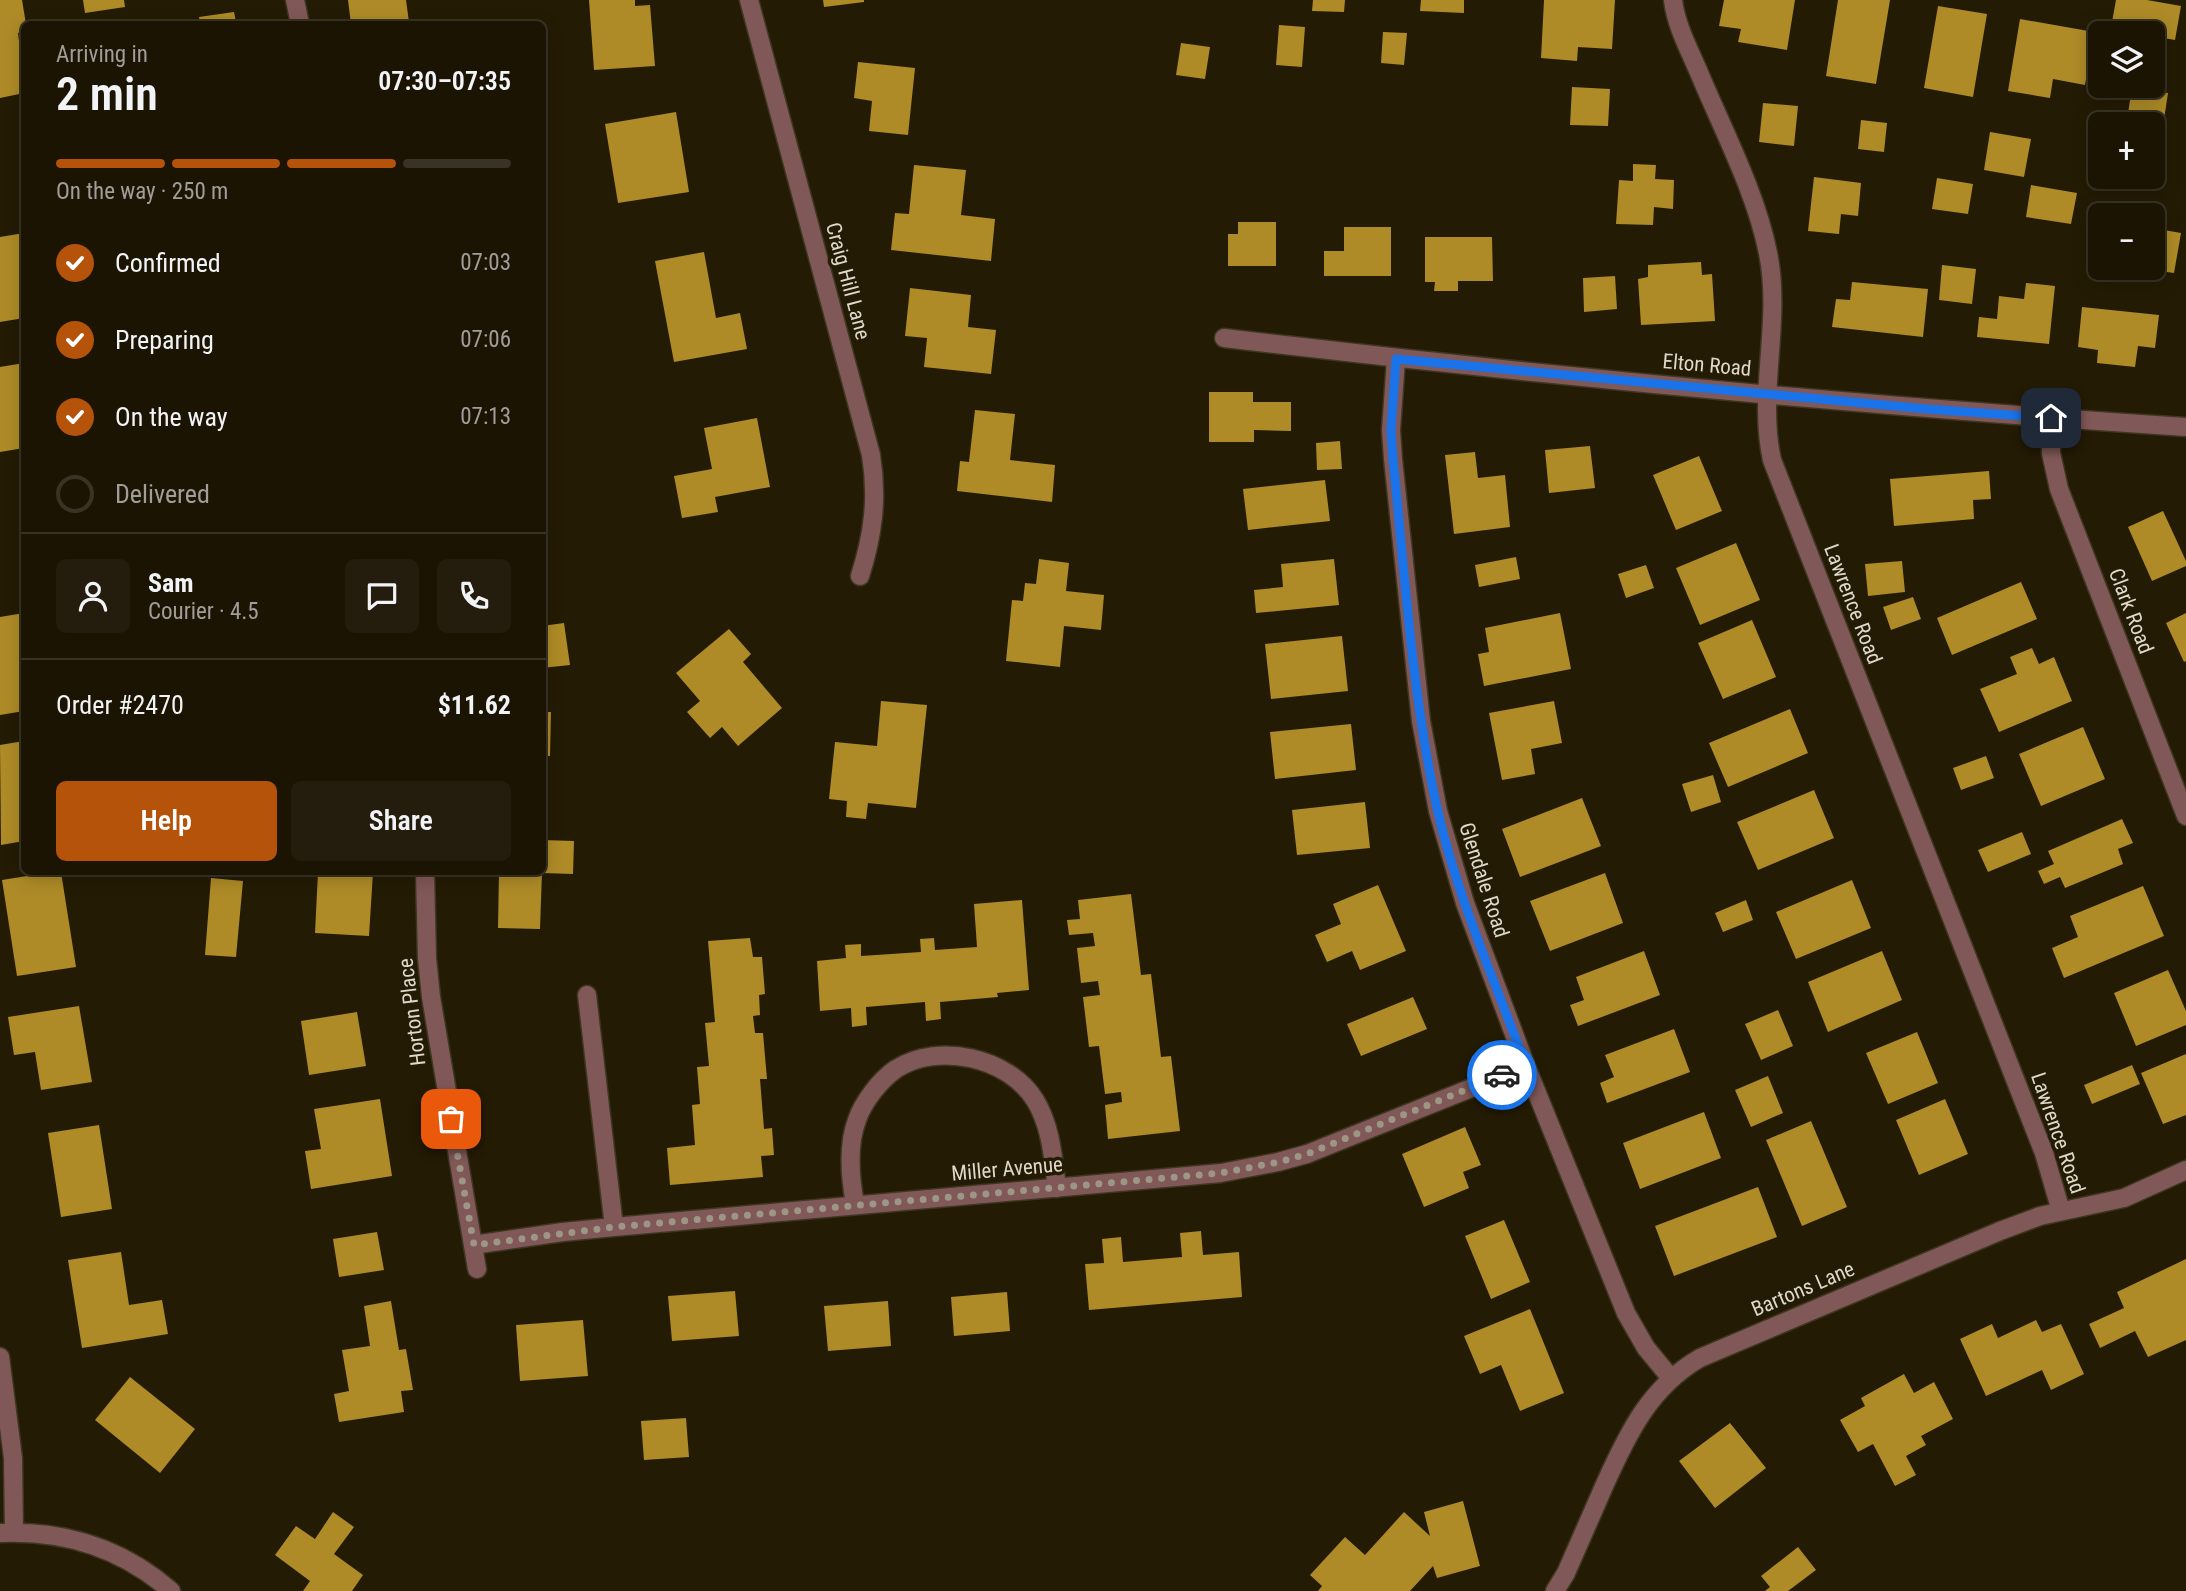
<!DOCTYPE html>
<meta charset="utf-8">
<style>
:root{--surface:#1b1403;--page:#241d0d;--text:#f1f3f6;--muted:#a09e9a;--line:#393325;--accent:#b45309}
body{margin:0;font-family:"Roboto Condensed",sans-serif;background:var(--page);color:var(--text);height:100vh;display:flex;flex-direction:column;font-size:26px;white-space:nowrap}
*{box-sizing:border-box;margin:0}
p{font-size:23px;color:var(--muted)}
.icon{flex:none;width:38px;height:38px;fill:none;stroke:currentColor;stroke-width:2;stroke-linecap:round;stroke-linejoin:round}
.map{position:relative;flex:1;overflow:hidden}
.details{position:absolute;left:21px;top:21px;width:525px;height:854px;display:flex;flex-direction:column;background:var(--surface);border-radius:10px;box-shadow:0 4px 18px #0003,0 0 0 2px var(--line)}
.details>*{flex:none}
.controls{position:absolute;left:2088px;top:21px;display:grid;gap:14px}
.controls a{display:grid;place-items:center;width:77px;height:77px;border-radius:10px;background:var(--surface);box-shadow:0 4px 18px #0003,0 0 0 2px var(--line);font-size:35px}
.pin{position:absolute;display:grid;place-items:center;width:60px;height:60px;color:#fff;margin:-30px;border-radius:14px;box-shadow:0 4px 10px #0006}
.courier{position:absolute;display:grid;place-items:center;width:70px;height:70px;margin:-35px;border:5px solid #1a73e8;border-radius:50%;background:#fff;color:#222;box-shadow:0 2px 9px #0007}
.head em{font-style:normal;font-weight:600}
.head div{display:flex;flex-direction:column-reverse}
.head{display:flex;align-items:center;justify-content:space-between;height:119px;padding:0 35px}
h1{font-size:46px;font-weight:600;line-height:52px}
.bar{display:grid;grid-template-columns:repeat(4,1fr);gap:10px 7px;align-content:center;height:84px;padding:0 35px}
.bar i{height:9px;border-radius:5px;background:var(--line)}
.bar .current{background:var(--accent)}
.bar p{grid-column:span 4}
.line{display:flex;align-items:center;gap:18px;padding:0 35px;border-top:2px solid var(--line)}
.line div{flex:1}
.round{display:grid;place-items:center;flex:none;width:74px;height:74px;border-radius:10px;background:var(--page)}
ol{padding:0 35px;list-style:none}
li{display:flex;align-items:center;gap:21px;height:77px}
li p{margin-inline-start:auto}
li .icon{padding:7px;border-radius:50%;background:var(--accent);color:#fff;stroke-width:4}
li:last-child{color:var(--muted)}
li i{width:38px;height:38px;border:4px solid var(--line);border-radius:50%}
.cta{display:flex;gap:14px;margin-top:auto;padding:14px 35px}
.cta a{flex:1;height:80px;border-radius:10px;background:var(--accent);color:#fff;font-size:28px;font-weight:600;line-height:80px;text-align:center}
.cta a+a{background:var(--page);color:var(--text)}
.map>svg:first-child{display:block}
.building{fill:#ae8b27}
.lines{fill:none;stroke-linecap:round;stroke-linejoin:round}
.minor-casing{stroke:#3e3620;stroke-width:21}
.minor{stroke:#805857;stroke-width:18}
.done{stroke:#9e9685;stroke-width:7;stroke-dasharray:0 12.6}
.route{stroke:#1a73e8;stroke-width:9}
.labels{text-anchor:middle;stroke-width:7;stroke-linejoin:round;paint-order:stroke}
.street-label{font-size:21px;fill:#dfd9cb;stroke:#241b04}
</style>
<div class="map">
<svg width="2186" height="1591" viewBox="0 0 2186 1591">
<rect width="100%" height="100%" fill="#241b04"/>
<path class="building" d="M0 0H22L26 24H24V31L18 33 20 50 24 49V93L0 98Z
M83 0H124L125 7 85 13Z
M348 0H406L409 22 351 24Z
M589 0H635V6L650 5 655 66 594 70Z
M823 0H864V2L824 7Z
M1313 0H1345L1344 12 1312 11Z
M1421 0H1464V13L1420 11Z
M1544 0H1615L1612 49 1578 47 1577 61 1541 58Z
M1724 0H1795L1787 50 1738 42 1741 29 1719 26Z
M1838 0H1890L1876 84 1826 76Z
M2116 0H2147L2181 6 2175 40 2152 36V33H2110Z
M1938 6 1987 14 1973 97 1924 88Z
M234 12 236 22 250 20 251 24H200L199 17Z
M2020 19 2094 32 2085 85 2053 79 2050 98 2008 91Z
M1279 25 1305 27 1302 67 1276 65Z
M1383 32 1407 33 1404 65 1381 63Z
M1181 43 1210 47 1205 79 1176 75Z
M858 62 915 68 908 135 869 131 872 101 854 98Z
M1572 87 1610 89 1608 126 1570 125Z
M2132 87 2168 93 2163 126 2127 120Z
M1763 103 1798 106 1794 146 1759 142Z
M676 112 689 192 618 203 605 124Z
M1861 120 1887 123 1884 152 1858 149Z
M1990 132 2031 139 2024 177 1984 170Z
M1633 164 1656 165 1655 179 1674 180 1673 209 1654 207 1653 225 1616 224 1619 180 1633 181Z
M914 165 966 170 961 215 995 219 991 261 891 250 895 213 909 214Z
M1814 177 1861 183 1858 216 1841 214 1839 234 1808 231Z
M1937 178 1973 184 1968 214 1932 209Z
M2031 185 2077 193 2071 224 2026 217Z
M1238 222H1276V266H1228V234H1238Z
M1344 227H1391V276H1324V251H1344Z
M2152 228 2181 233 2174 273 2152 270Z
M24 233V318L0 322V237Z
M1425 237H1492L1493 281H1458V291H1434L1435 282H1425Z
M704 252 716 318 740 313 747 349 674 362 655 261Z
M1701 262 1702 275 1712 274 1715 321 1641 325 1638 279 1648 277V265Z
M1942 265 1976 269 1972 304 1939 300Z
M1615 276 1617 309 1584 312 1583 278Z
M1852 282 1928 289 1923 337 1832 327 1836 299 1850 300Z
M2026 283 2055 286 2049 344 1977 337 1979 317 1997 319 1999 296 2024 299Z
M910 288 971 295 968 327 996 330 991 374 924 367 927 338 905 336Z
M2082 307 2159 315 2155 348 2138 346 2135 367 2097 363 2098 350 2078 347Z
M24 363V409L22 410 24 448 0 452V367Z
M1209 392H1253V402H1291V431L1254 430V442H1209Z
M975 410 1015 414 1010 460 1055 465 1052 502 957 491 960 461 969 462Z
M757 418 770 487 715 497 718 512 682 518 674 476 712 469 704 428Z
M1340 441 1342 469 1317 470 1316 443Z
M1590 446 1595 488 1549 493 1545 450Z
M1475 452 1478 478 1505 475 1510 527 1454 534 1445 455Z
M1699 456 1722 511 1676 530 1653 475Z
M1989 471 1991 499 1973 500 1974 519 1894 526 1890 479Z
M1325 480 1330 521 1248 530 1243 489Z
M2163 511 2186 561V566L2152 581 2128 527Z
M1736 543 1760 600 1700 625 1676 568Z
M1516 557 1520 579 1479 587 1475 565Z
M1039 559 1069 563 1066 591 1104 595 1101 630 1064 626 1060 667 1006 661 1012 600 1023 601 1025 583 1036 584Z
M1334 559 1339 605 1256 613 1254 590 1283 587 1281 564Z
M1902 561 1905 592 1868 596 1865 564Z
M1646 565 1654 588 1626 598 1618 574Z
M2021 582 2037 619 1952 655 1937 618Z
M1913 597 1921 619 1891 630 1883 607Z
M24 613V711L0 715V617Z
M1560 613 1571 669 1484 686 1478 654 1489 652 1485 628Z
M2186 613V661L2184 662 2166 623Z
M1752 620 1776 677 1723 699 1698 643Z
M564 623 570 665 542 668V626Z
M729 629 751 654 743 662 782 708 738 746 722 727 710 738 687 712 700 701 676 673Z
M1342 636 1348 691 1271 699 1265 644Z
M2032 648 2039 664 2054 657 2072 701 1999 732 1980 689 2017 674 2010 657Z
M881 701 927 705 916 808 868 803 866 819 846 817 847 801 829 799 835 742 877 746Z
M1554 701 1562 743 1531 749 1535 774 1502 780 1489 713Z
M1790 709 1808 753 1728 787 1709 743Z
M542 712H551L550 756H542Z
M1351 724 1356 770 1275 779 1270 732Z
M2083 727 2105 779 2041 806 2019 754Z
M24 741V841L1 845 0 745Z
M1986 756 1994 778 1961 790 1953 768Z
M1713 775 1721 802 1691 812 1682 784Z
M1814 790 1834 838 1758 870 1737 822Z
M1582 798 1601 846 1520 877 1502 829Z
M1365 802 1370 848 1297 855 1292 810Z
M2122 819 2133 843 2118 849 2123 864 2065 888 2060 877 2044 884 2038 871 2054 864 2048 851Z
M2022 832 2031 854 1988 872 1978 850Z
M542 840 574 841 573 874 542 873Z
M52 872H61L76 967 17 976 2 880Z
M318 872H373L369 936 315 933Z
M499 872H542L540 929 498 928Z
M1605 873 1623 923 1550 951 1530 901Z
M211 878 243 881 236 957 205 955Z
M1852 880 1871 928 1796 959 1776 912Z
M1378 885 1406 951 1360 970 1352 951 1327 962 1315 935 1341 924 1333 904Z
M2143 886 2164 936 2064 978 2052 948 2078 937 2070 916Z
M1131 894 1141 975 1151 974 1161 1057 1171 1056 1180 1131 1108 1139 1105 1105 1122 1102 1121 1092 1105 1094 1099 1046 1089 1047 1083 997 1100 995 1098 981 1081 983 1077 948 1095 946 1093 933 1069 935 1067 920 1080 919 1078 900Z
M1022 900 1029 990 997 993 998 997 940 1002 941 1019 926 1021 925 1002 866 1007 867 1025 852 1027 851 1008 820 1011 817 961 846 958 845 945 861 944V956L921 952 920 939 934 938 935 950 977 947 974 904Z
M1746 900 1753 920 1723 932 1715 913Z
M750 938 753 957H762L765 994 759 995 760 1015 753 1016 755 1033H763L767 1079H760L764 1129 772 1128 774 1155 761 1156 763 1177 670 1185 667 1148 695 1145 692 1105 700 1104 697 1067 709 1066 705 1023 715 1022 708 941Z
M1644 951 1660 995 1578 1026 1570 1005 1584 1000 1576 977Z
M1882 951 1902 1000 1828 1032 1808 982Z
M2168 970 2186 1011V1025L2136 1046 2114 993Z
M1413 997 1427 1029 1361 1056 1347 1024Z
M79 1006 92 1082 41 1090 35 1052 14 1055 8 1017Z
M1778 1010 1793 1046 1761 1060 1745 1024Z
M357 1012 366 1066 309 1075 301 1021Z
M1674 1029 1690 1072 1607 1103 1600 1083 1614 1077 1605 1055Z
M1917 1032 1938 1083 1888 1104 1866 1053Z
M2186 1054V1115L2163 1124 2141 1073Z
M2132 1065 2140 1084 2092 1104 2084 1085Z
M1768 1076 1783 1113 1751 1127 1735 1090Z
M380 1099 392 1176 311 1189 305 1151 321 1149 314 1109Z
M1945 1099 1968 1154 1919 1175 1896 1120Z
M1704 1112 1721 1158 1640 1189 1623 1143Z
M1811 1121 1847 1207 1802 1226 1766 1140Z
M99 1125 112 1209 61 1217 48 1133Z
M1465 1127 1481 1165 1463 1172 1469 1188 1424 1207 1402 1154Z
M1758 1187 1777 1237 1674 1276 1655 1226Z
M1504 1220 1530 1282 1491 1299 1465 1236Z
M1201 1231 1203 1255 1239 1252 1242 1297 1089 1310 1085 1264 1104 1263 1102 1239 1121 1237 1123 1262 1182 1257 1180 1233Z
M377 1232 384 1270 339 1277 333 1239Z
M121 1252 129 1305 162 1300 168 1334 82 1348 68 1260Z
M2186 1259V1340L2148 1357 2135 1331 2100 1348 2089 1324 2124 1308 2117 1292Z
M735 1291 739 1336 672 1341 668 1296Z
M1007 1292 1010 1331 954 1336 951 1297Z
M391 1301 399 1350 406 1349 413 1390 401 1391 404 1412 339 1422 334 1394 349 1391 342 1350 370 1346 364 1306Z
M888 1301 891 1346 828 1351 824 1306Z
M1530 1309 1564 1393 1520 1411 1501 1365 1480 1374 1464 1336Z
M583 1320 588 1376 520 1381 516 1325Z
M2036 1320 2042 1332 2061 1324 2084 1374 2051 1390 2042 1370 1986 1396 1960 1339 1992 1324 1998 1338Z
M1904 1374 1914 1393 1934 1382 1953 1419 1921 1436 1926 1445 1906 1456 1916 1475 1895 1486 1873 1444 1858 1452 1840 1420 1865 1406 1861 1398Z
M130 1377 195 1429 160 1473 95 1420Z
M686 1418 689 1457 644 1460 641 1421Z
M1730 1423 1766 1468 1715 1508 1679 1461Z
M1463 1501 1480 1566 1437 1578 1433 1566 1410 1591H1318L1322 1586 1310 1575 1345 1537 1365 1555 1404 1512 1430 1536 1424 1512Z
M333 1512 354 1527 334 1554 363 1575 352 1591H303L310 1581 275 1555 296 1526 315 1539Z
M1798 1547 1816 1570 1788 1591H1765L1770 1587 1761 1576Z"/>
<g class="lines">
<g class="minor-casing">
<path id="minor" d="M295 0 300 24
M749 0 871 455C878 498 873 535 860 576
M1673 0C1676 26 1690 51 1700 75 1724 132 1756 193 1768 253 1782 322 1757 392 1772 460L2044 1153 2061 1211
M1224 338C1544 376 1865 406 2186 427
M1396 359 1391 430 1393 459 1421 721 1438 811 1465 903 1526 1066 1626 1313 1646 1348 1670 1377
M2051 418V453L2059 489 2186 816
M425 872 427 958 431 997 477 1269
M587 995 614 1227
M855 1204C850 1177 847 1146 857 1120 863 1102 880 1080 896 1069 938 1042 1008 1057 1035 1100 1051 1126 1053 1157 1057 1188
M473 1245 563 1232 614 1227 1221 1173 1278 1162 1307 1154 1526 1066
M0 1357 13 1458 14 1532
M0 1533C65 1530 122 1548 171 1591
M1555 1591 1566 1573C1579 1543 1592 1514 1605 1484 1628 1433 1650 1387 1700 1358L2000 1231 2040 1216 2124 1198 2186 1170"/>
</g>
<use href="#minor" class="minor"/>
</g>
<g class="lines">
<path class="done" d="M451 1119 474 1245 614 1227 1221 1173 1279 1162 1307 1154 1502 1075"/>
<path class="route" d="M1502 1075 1526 1066C1495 981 1457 897 1437 808 1412 694 1405 576 1393 459L1391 430 1396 359 1927 409 2051 418"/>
</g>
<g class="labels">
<g class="street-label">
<text transform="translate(848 281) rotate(75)" y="7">Craig Hill Lane</text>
<text transform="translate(1707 365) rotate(5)" y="7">Elton Road</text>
<text transform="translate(1853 604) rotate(69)" y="7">Lawrence Road</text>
<text transform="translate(2131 611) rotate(69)" y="7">Clark Road</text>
<text transform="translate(1484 880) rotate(72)" y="7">Glendale Road</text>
<text transform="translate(412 1012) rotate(-97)" y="7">Horton Place</text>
<text transform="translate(2058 1133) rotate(71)" y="7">Lawrence Road</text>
<text transform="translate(1007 1169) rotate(-5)" y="7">Miller Avenue</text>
<text transform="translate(1803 1289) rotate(-23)" y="7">Bartons Lane</text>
</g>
</g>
</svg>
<div class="controls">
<a><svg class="icon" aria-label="layers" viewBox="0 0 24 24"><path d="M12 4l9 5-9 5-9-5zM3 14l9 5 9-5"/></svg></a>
<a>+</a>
<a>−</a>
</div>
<div class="pin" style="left:451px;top:1119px;background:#ea580c"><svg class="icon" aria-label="bag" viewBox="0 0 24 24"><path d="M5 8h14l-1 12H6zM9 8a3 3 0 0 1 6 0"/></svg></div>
<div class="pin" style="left:2051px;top:418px;background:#1f2937"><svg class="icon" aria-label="home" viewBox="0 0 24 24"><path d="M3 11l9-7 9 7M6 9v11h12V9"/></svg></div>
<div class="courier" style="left:1502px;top:1075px"><svg class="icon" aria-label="car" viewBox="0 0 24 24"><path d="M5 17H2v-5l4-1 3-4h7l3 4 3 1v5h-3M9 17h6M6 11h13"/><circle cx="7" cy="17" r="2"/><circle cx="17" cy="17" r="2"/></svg></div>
<section class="details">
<div class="head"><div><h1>2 min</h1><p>Arriving in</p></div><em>07:30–07:35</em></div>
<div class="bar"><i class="current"></i><i class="current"></i><i class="current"></i><i></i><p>On the way · 250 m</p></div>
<ol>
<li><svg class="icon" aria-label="check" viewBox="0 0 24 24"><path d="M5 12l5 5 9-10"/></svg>Confirmed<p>07:03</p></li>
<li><svg class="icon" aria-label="check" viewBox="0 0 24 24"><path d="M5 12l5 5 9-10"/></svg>Preparing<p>07:06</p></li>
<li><svg class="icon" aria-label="check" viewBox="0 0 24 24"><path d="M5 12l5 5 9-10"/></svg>On the way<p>07:13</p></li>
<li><i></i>Delivered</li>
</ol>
<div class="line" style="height:126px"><a class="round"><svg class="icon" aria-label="person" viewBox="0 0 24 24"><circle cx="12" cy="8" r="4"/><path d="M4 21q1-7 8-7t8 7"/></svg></a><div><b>Sam</b><p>Courier · 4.5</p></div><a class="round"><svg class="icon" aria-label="chat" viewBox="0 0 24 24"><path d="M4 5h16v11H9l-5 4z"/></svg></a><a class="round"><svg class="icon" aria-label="phone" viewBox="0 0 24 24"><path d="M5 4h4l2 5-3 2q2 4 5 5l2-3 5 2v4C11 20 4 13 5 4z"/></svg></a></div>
<div class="line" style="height:91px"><div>Order #2470</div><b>$11.62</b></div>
<div class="cta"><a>Help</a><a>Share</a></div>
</section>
</div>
